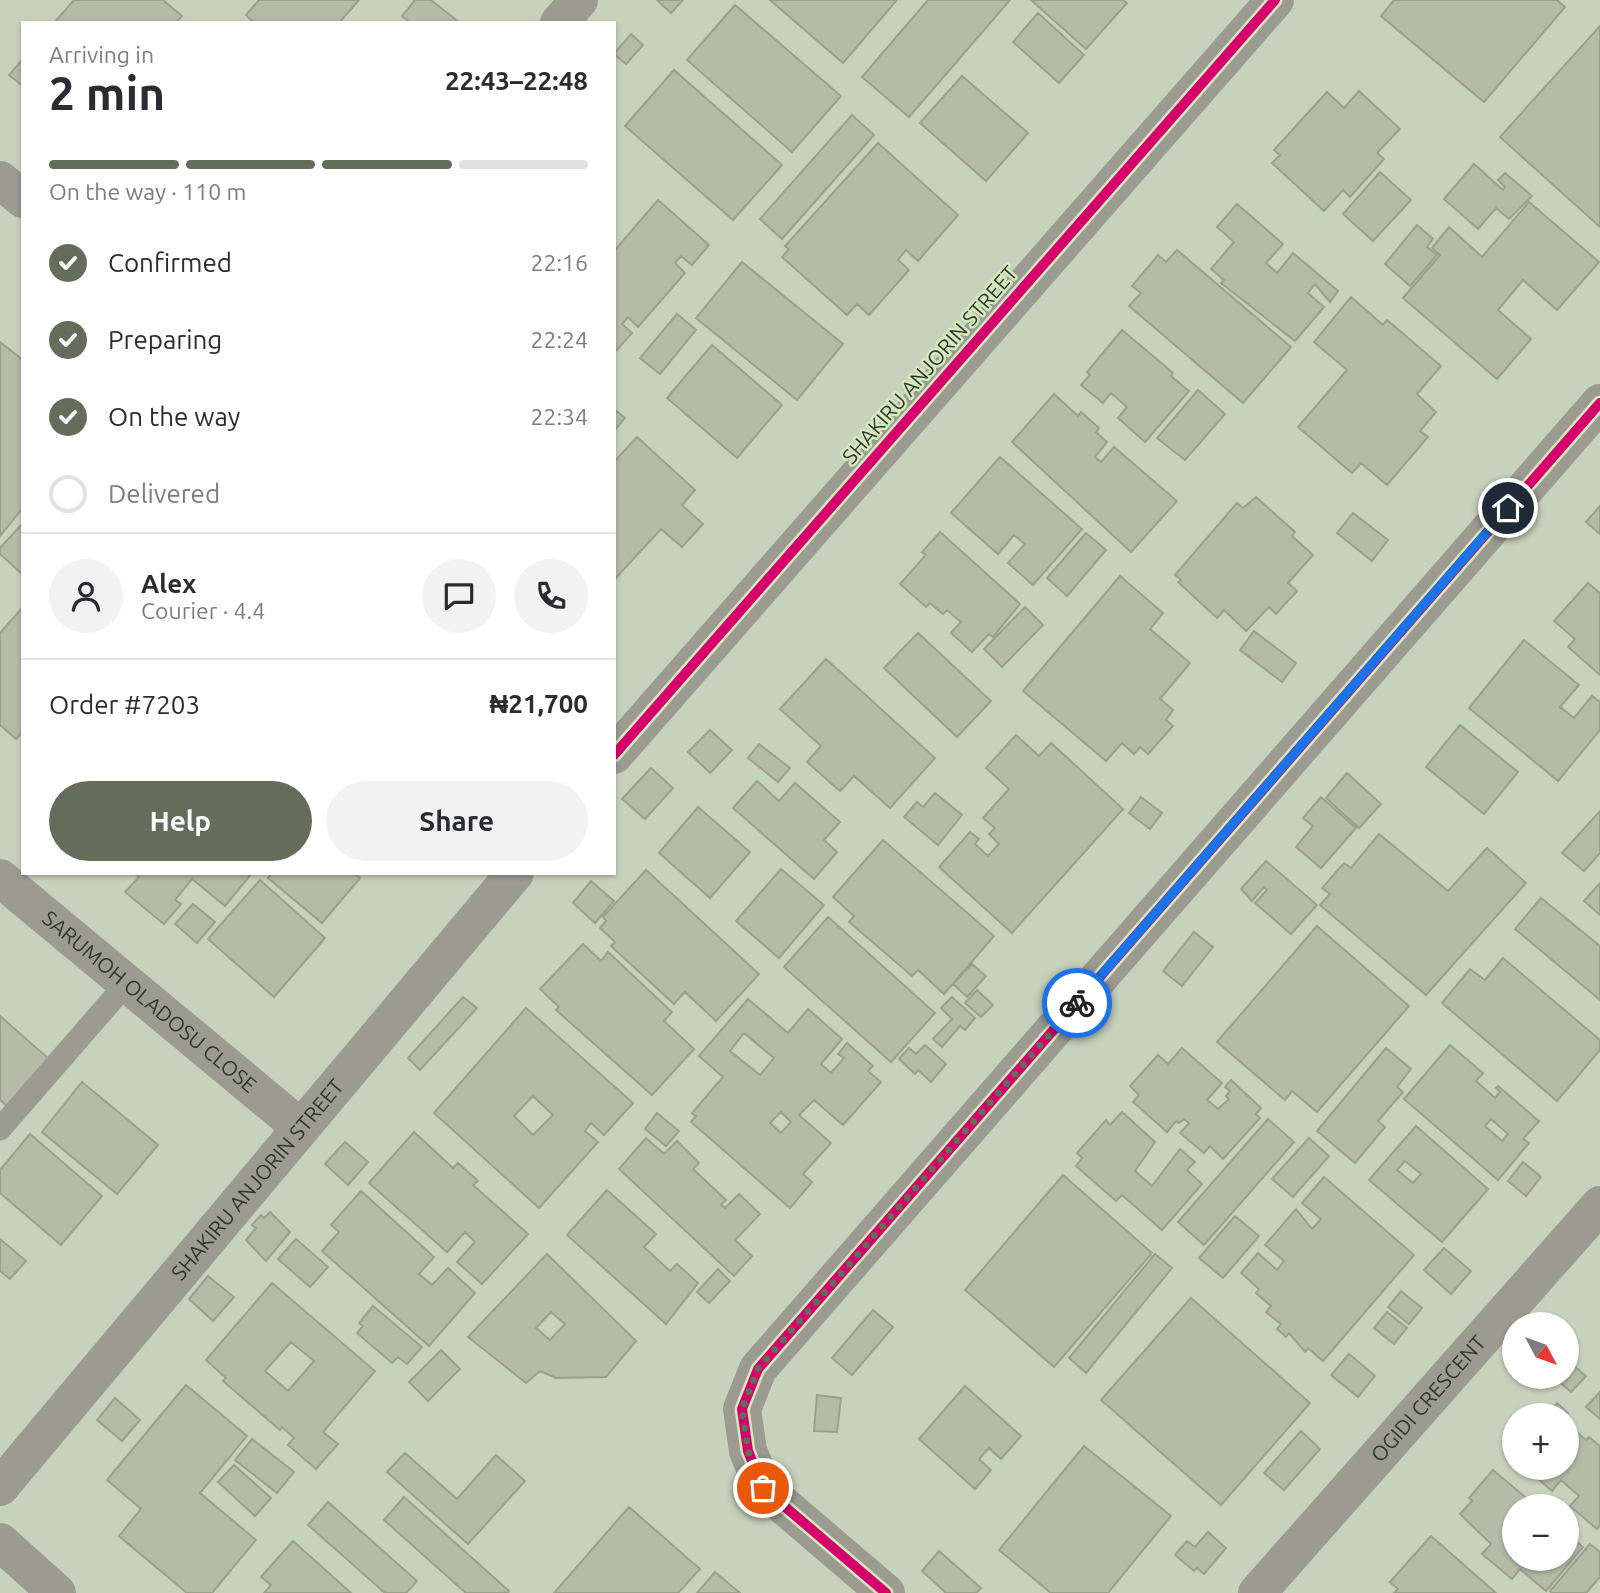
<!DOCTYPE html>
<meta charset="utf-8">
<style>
:root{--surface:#fff;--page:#f2f2f3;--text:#2b2b33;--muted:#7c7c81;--line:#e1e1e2;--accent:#646d5b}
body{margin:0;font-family:Ubuntu,sans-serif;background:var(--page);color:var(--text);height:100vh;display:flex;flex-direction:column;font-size:26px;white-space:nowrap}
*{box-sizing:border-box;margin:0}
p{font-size:23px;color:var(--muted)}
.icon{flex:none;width:38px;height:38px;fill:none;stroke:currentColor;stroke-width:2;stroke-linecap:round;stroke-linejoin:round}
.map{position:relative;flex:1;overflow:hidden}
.side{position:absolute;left:21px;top:21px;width:595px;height:854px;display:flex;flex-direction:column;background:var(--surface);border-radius:0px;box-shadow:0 2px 5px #0004}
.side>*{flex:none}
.needle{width:46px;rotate:131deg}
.controls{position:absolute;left:1502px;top:1312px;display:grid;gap:14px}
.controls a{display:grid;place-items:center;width:77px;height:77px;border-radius:50%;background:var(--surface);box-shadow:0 2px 5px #0004;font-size:35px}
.pin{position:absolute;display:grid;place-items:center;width:60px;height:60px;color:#fff;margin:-30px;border:4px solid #fff;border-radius:50%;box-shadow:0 2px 7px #0007}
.courier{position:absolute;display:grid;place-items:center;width:70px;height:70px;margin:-35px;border:5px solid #1a73e8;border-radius:50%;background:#fff;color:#222;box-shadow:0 2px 9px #0007}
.headline em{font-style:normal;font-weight:600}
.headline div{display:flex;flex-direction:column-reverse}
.headline{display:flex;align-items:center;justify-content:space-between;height:119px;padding:0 28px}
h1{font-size:46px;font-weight:600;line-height:52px}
.bar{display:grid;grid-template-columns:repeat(4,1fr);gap:10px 7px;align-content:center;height:84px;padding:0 28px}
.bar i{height:9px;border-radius:5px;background:var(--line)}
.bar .on{background:var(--accent)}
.bar p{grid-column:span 4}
.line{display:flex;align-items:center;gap:18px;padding:0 28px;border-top:2px solid var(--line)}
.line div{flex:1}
.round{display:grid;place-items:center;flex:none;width:74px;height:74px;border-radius:37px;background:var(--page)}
ol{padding:0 28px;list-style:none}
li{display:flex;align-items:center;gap:21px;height:77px}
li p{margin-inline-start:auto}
li .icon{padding:7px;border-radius:50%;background:var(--accent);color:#fff;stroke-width:4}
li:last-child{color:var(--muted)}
li i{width:38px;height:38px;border:4px solid var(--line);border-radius:50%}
.action{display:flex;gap:14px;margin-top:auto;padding:14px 28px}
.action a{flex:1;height:80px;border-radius:42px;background:var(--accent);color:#fff;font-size:28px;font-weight:600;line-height:80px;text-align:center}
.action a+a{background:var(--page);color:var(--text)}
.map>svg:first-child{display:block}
.building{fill:#b5bba8;stroke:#9ba08e;stroke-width:2;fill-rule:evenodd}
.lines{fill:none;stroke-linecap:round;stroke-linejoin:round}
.service{stroke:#9c9b92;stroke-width:23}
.minor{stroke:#9c9b92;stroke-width:38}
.cycleway-casing{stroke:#d4e9bf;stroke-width:15}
.cycleway{stroke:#d6006c;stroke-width:10}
.done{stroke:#646d5b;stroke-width:7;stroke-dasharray:0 12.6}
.route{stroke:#1a73e8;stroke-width:9}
.labels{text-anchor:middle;stroke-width:5;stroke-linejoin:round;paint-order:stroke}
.street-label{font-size:21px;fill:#2f3727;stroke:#d4e9bf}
</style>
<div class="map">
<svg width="1600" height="1593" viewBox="0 0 1600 1593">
<rect width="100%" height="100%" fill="#c7d2bc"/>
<path class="building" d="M74 0H163L182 16 176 23H54Z
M259 0H359L339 23H254L246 15Z
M415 0H431L460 23H411L402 16Z
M657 0H683L671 13Z
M770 0H897L843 63Z
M928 0H1010L909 117 862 77Z
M1031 0H1123L1127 3 1086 49Z
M1394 0H1557L1565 7 1484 102 1381 16Z
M735 5 841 96 792 152 687 60Z
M1038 13 1084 55 1059 83 1013 42Z
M1600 26V227L1500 137Z
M631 34 643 45 626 64 614 54Z
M23 59V86L9 75Z
M674 70 782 165 733 220 625 126Z
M962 76 1028 133 986 181 920 123Z
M1359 91 1400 129 1377 153 1384 159 1350 197 1343 190 1324 211 1272 163 1280 155 1274 150 1327 92 1344 108Z
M852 115 874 135 782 239 760 219Z
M878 143 958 215 918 261 906 250 898 260 909 270 869 315 857 304 847 315 782 257 789 249 785 246Z
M1474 164 1503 190 1505 187 1498 180 1505 173 1532 196 1509 219 1496 208 1478 229 1444 199Z
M1380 172 1411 200 1373 241 1343 214Z
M658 200 709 245 692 265 681 256 675 263 685 273 638 327 628 317 622 324 632 333 614 353V251Z
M1529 202 1599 262 1557 310 1523 280 1498 310 1531 339 1497 379 1403 298 1440 255 1432 248 1449 227 1482 257Z
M1237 204 1283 244 1266 263 1277 273 1293 253 1338 291 1330 302 1315 284 1308 293 1324 307 1295 341 1221 283 1224 280 1211 269 1234 242 1217 227Z
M1417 225 1433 239 1427 247 1437 255 1410 286 1385 264Z
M1177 250 1291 347 1243 403 1129 306 1141 293 1132 286 1158 255 1166 262Z
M742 262 843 344 797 400 696 318Z
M1351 297 1383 325 1387 320 1441 366 1417 394 1436 412 1420 431 1428 437 1387 485 1361 463 1352 473 1298 427 1347 370 1314 342Z
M677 314 696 330 660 374 640 358Z
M1122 330 1173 373 1171 376 1189 391 1145 442 1118 418 1127 407 1111 393 1103 403 1081 385 1090 375 1087 372Z
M0 342 23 360V508L0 536Z
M712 345 782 405 737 458 667 398Z
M1198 390 1225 414 1185 460 1157 438Z
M1054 394 1078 416 1081 412 1099 428 1096 432 1107 442 1095 457 1101 462 1114 447 1177 501 1131 552 1012 442Z
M614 409 625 418 614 431Z
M637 437 695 490 682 505 703 524 682 547 661 529 615 579 614 462Z
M1000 457 1082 529 1033 585 1008 563 1025 544 1014 535 998 554 951 513Z
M1256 497 1295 532 1292 536 1313 555 1288 583 1297 591 1276 614 1269 607 1246 631 1224 610 1217 618 1178 582 1181 580 1175 575 1237 503 1243 508Z
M1600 506V534L1586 522Z
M1353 513 1388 540 1372 561 1337 533Z
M23 523V575L0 554V548Z
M940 532 1020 604 993 637 989 634 972 652 951 633 961 622 947 610 943 614 930 603 926 607 900 584 926 555 922 552Z
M1086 533 1106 550 1067 596 1047 578Z
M1120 576 1163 613 1150 629 1190 663 1160 699 1173 710 1166 720 1173 726 1148 754 1140 747 1134 754 1122 743 1106 761 1023 691Z
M1588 583 1600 593V675L1568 647 1575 639 1554 621Z
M23 607V731L16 739 0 725V633Z
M1025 607 1043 625 1002 667 984 649Z
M1254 631 1296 663 1282 682 1240 650Z
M918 633 991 701 957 737 884 668Z
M1524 640 1579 685 1560 707 1574 718 1592 696 1600 702V730L1558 781 1469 708Z
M826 659 935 758 890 808 854 776 840 791 807 762 821 746 780 709Z
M1460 725 1518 772 1484 814 1426 767Z
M710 730 732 750 710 773 688 752Z
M1016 735 1039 756 1051 743 1123 809 1012 933 939 867 970 832 979 839 975 844 988 856 999 844 989 834 995 828 983 818 1009 789 986 768Z
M759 744 790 768 778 782 748 758Z
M651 768 673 788 645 819 622 799Z
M1347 773 1381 804 1359 828 1326 798Z
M757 781 779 801 795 783 840 822 824 840 837 852 814 879 733 808Z
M935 793 962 815 938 845 904 817 917 802 923 807Z
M1141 797 1162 813 1150 829 1129 813Z
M1321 797 1356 828 1321 868 1296 847 1313 826 1303 818Z
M698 807 750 852 710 898 659 853Z
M1600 811V853L1584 871 1562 853Z
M1379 834 1448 891 1487 848 1526 883 1426 995 1320 905 1330 894 1322 888 1344 863 1351 868Z
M883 840 994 936 944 994 918 970 912 976 849 922 854 916 833 897Z
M1266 861 1317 905 1291 934 1255 903 1267 890 1264 887 1252 901 1241 889Z
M781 869 824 905 779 958 736 921Z
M646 870 759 974 716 1021 685 992 674 1004 611 946 615 942 600 928 606 921 603 917Z
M134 873H252L225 906 192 879 175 900 181 904 164 924 125 892 139 877Z
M272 873H354L360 878 322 923 268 878Z
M260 880 325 938 274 997 208 939Z
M591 881 614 901 595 923 573 903Z
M1600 883V915L1584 901Z
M1541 898 1600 946V1000L1515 929Z
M193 904 215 922 197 943 175 924Z
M828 917 935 1013 891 1062 784 967Z
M1317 926 1409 1006 1317 1112 1292 1091 1285 1100 1217 1042Z
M1194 932 1213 947 1182 986 1163 971Z
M583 944 601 961 608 952 672 1012 664 1021 694 1049 652 1095 556 1010 559 1007 540 989Z
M1503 958 1600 1040V1050L1557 1101 1442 1003 1470 969 1485 980Z
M972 964 986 976 967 997 953 984Z
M977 990 993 1005 981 1017 965 1003Z
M463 997 477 1008 420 1070 408 1058Z
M952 997 975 1018 965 1030 960 1026 942 1047 933 1039 952 1019 941 1008Z
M748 999 788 1033 808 1009 842 1039 821 1064 831 1073 844 1058 838 1054 847 1043 873 1066 868 1071 881 1082 843 1125 814 1100 799 1115 831 1143 803 1174 812 1182 790 1208 691 1122 696 1116 692 1113 723 1077 699 1056ZM744 1033 774 1058 760 1075 730 1051ZM781 1112 791 1122 781 1133 770 1123Z
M526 1008 633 1103 604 1135 591 1123 585 1131 598 1142 539 1208 434 1113ZM533 1096 553 1115 533 1135 514 1116Z
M0 1016 49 1059 8 1107 0 1100Z
M925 1045 946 1064 931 1082 918 1070 915 1074 899 1059 909 1048 916 1054Z
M1450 1045 1483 1073 1476 1081 1495 1098 1500 1092 1496 1088 1498 1086 1539 1121 1523 1139 1529 1143 1498 1180 1404 1099ZM1491 1119 1508 1134 1502 1141 1485 1126Z
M1182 1048 1222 1083 1207 1100 1218 1109 1229 1099 1226 1096 1230 1091 1225 1087 1231 1080 1261 1108 1256 1114 1260 1118 1223 1159 1210 1146 1204 1153 1180 1133 1189 1123 1184 1119 1179 1123 1176 1121 1167 1132 1133 1102 1139 1095 1130 1086 1158 1055 1168 1064Z
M1386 1048 1411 1069 1397 1087 1403 1092 1378 1121 1385 1127 1355 1163 1317 1131Z
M82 1082 158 1145 117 1194 42 1132Z
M1122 1112 1155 1142 1135 1171 1152 1186 1180 1149 1195 1162 1187 1170 1202 1184 1162 1230 1122 1195 1116 1201 1076 1166 1082 1158 1077 1153 1106 1120 1110 1125Z
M657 1113 679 1131 666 1146 645 1129Z
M1268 1119 1294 1142 1204 1245 1178 1222Z
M1416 1126 1488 1189 1442 1242 1369 1180ZM1405 1161 1421 1174 1413 1183 1397 1170Z
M414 1132 453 1168 458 1163 478 1181 473 1185 528 1234 482 1284 457 1262 475 1242 465 1232 447 1252 369 1183Z
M30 1134 102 1196 61 1245 0 1193V1170Z
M646 1138 664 1154 677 1141 699 1163 693 1169 726 1200 721 1205 725 1208 739 1194 760 1214 735 1240 752 1256 734 1276 619 1169Z
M1309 1138 1329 1156 1293 1197 1272 1179Z
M345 1142 368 1162 348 1185 325 1164Z
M1523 1162 1541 1177 1526 1196 1508 1181Z
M1063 1175 1152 1253 1054 1367 965 1290Z
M1324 1177 1414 1255 1323 1361 1308 1348 1305 1352 1289 1333 1286 1337 1277 1329 1281 1324 1266 1312 1271 1306 1256 1293 1259 1289 1241 1273 1258 1253 1277 1270 1284 1261 1265 1245 1296 1209 1312 1229 1321 1219 1302 1203Z
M607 1190 656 1234 644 1247 670 1271 677 1264 698 1283 666 1324 567 1235Z
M361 1191 434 1257 419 1274 432 1285 448 1268 475 1293 429 1346 322 1251 339 1232 331 1225Z
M270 1212 290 1232 266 1261 246 1240 256 1228 252 1225 261 1215 264 1218Z
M1235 1216 1259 1236 1223 1278 1199 1258Z
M0 1239 26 1261 10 1279 0 1271Z
M296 1239 328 1267 310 1287 278 1259Z
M1444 1248 1471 1271 1451 1294 1424 1270Z
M547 1254 636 1341 606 1377 556 1378 540 1371 526 1383 468 1337ZM551 1312 565 1324 550 1340 536 1328Z
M1155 1254 1172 1268 1086 1373 1069 1358Z
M718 1269 730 1281 709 1303 697 1292Z
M208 1276 234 1297 213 1321 189 1299Z
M272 1283 375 1371 323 1432 338 1444 316 1469 288 1445 294 1438 282 1427 280 1430 223 1381 226 1378 206 1360ZM291 1342 314 1361 288 1391 265 1371Z
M1401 1291 1422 1308 1409 1324 1388 1307Z
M1191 1298 1310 1403 1221 1505 1101 1400Z
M373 1306 422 1347 407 1364 398 1357 392 1363 357 1333 363 1326 359 1323Z
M873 1310 893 1327 852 1375 832 1358Z
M1387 1312 1407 1328 1394 1344 1374 1328Z
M441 1350 460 1369 428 1401 409 1382Z
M1349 1354 1375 1376 1358 1397 1331 1375Z
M1566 1359 1586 1376 1571 1392 1554 1377H1566Z
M186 1385 247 1436 200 1493 256 1540 212 1593H187L119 1536 141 1509 107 1480Z
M965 1386 1021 1436 1001 1459 989 1448 979 1459 991 1470 975 1489 919 1439Z
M1600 1392V1419L1586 1407Z
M817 1395 841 1398 837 1432 814 1431Z
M115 1398 140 1420 122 1441 97 1420Z
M1557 1403 1568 1413 1565 1416H1546Z
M1566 1423 1586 1440 1589 1437 1600 1446V1525L1597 1529 1570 1506 1579 1496 1561 1480 1552 1491 1526 1468H1566Z
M1301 1431 1320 1449 1284 1490 1264 1473Z
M252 1439 294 1472 277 1493 235 1460Z
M1084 1446 1171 1516 1108 1593H1051L999 1550Z
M405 1453 457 1499 496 1455 525 1481 468 1544 387 1472Z
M234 1465 271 1498 255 1516 218 1482Z
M1493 1470 1537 1507H1514V1559H1566V1532L1583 1547 1546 1591 1520 1569 1512 1579 1482 1554 1491 1544 1460 1514 1472 1501 1469 1498Z
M404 1497 509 1591 508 1593H466L384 1520Z
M328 1502 417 1581 406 1593H385L308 1525Z
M629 1507 700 1569 678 1593H554Z
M1208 1532 1226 1548 1204 1574 1197 1568 1194 1571 1175 1555 1187 1541 1195 1547Z
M1431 1536 1496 1593H1394L1398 1589 1390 1582Z
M293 1541 351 1593H264L271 1585 261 1577Z
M1590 1544 1600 1552V1577L1586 1593H1552L1550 1591Z
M939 1551 981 1588 976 1593H946L922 1571Z
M715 1572 740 1593H697Z"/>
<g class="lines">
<path class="service" d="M0 1129 127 983"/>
<g class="minor">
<path d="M559 23 579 0"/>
<path d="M0 180 23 199"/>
<path d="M614 755 1275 0"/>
<path id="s1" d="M0 878 300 1127"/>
<path id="s2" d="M0 1487 515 873"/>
<path d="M0 1542 57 1593"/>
<path d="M886 1593 763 1488 748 1451 742 1409 758 1369 1600 403"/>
<path id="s3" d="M1257 1593 1600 1205"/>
</g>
<g class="cycleway-casing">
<path id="cycleway" d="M614 755 1275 0
M886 1593 763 1488 748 1451 742 1409 758 1369 1600 403"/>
</g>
<use href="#cycleway" class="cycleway"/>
</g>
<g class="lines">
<path class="done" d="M763 1488 748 1451 742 1409 758 1369 1077 1003"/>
<path class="route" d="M1077 1003 1508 508"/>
</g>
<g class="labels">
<g class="street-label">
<text transform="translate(930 365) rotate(-49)" y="7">SHAKIRU ANJORIN STREET</text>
<text dy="7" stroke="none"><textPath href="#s1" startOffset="194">SARUMOH OLADOSU CLOSE</textPath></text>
<text dy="7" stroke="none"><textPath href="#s2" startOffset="401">SHAKIRU ANJORIN STREET</textPath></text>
<text dy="7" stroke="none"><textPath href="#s3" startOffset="259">OGIDI CRESCENT</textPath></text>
</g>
</g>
</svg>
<div class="controls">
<a><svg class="needle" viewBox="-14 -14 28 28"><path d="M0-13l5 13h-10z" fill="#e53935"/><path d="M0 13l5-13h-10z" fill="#7c7c81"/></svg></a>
<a>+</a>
<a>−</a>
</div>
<div class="pin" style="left:763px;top:1488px;background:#ea580c"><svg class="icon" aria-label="bag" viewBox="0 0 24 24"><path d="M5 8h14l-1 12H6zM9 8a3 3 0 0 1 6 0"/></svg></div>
<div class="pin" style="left:1508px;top:508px;background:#1f2937"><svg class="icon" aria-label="home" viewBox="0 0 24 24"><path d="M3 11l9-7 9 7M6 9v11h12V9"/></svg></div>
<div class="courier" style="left:1077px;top:1003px"><svg class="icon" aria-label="bike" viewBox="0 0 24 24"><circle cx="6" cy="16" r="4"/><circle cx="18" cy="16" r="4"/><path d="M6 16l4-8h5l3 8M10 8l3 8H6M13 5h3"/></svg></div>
<section class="side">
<div class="headline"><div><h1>2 min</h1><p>Arriving in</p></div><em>22:43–22:48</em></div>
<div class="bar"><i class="on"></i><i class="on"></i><i class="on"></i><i></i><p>On the way · 110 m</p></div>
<ol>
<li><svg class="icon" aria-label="check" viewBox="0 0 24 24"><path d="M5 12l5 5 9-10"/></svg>Confirmed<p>22:16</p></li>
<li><svg class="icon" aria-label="check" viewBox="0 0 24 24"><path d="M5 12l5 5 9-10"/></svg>Preparing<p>22:24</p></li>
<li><svg class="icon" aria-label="check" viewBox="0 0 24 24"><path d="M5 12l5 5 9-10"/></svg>On the way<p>22:34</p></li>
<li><i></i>Delivered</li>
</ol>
<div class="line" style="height:126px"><a class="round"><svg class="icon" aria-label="person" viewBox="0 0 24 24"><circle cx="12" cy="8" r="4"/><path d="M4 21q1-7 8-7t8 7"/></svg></a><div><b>Alex</b><p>Courier · 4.4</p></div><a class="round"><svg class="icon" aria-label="chat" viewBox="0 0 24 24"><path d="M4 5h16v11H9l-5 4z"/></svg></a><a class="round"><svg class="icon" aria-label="phone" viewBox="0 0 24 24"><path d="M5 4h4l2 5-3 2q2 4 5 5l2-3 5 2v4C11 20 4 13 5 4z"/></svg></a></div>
<div class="line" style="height:91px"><div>Order #7203</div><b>₦21,700</b></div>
<div class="action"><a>Help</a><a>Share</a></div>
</section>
</div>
